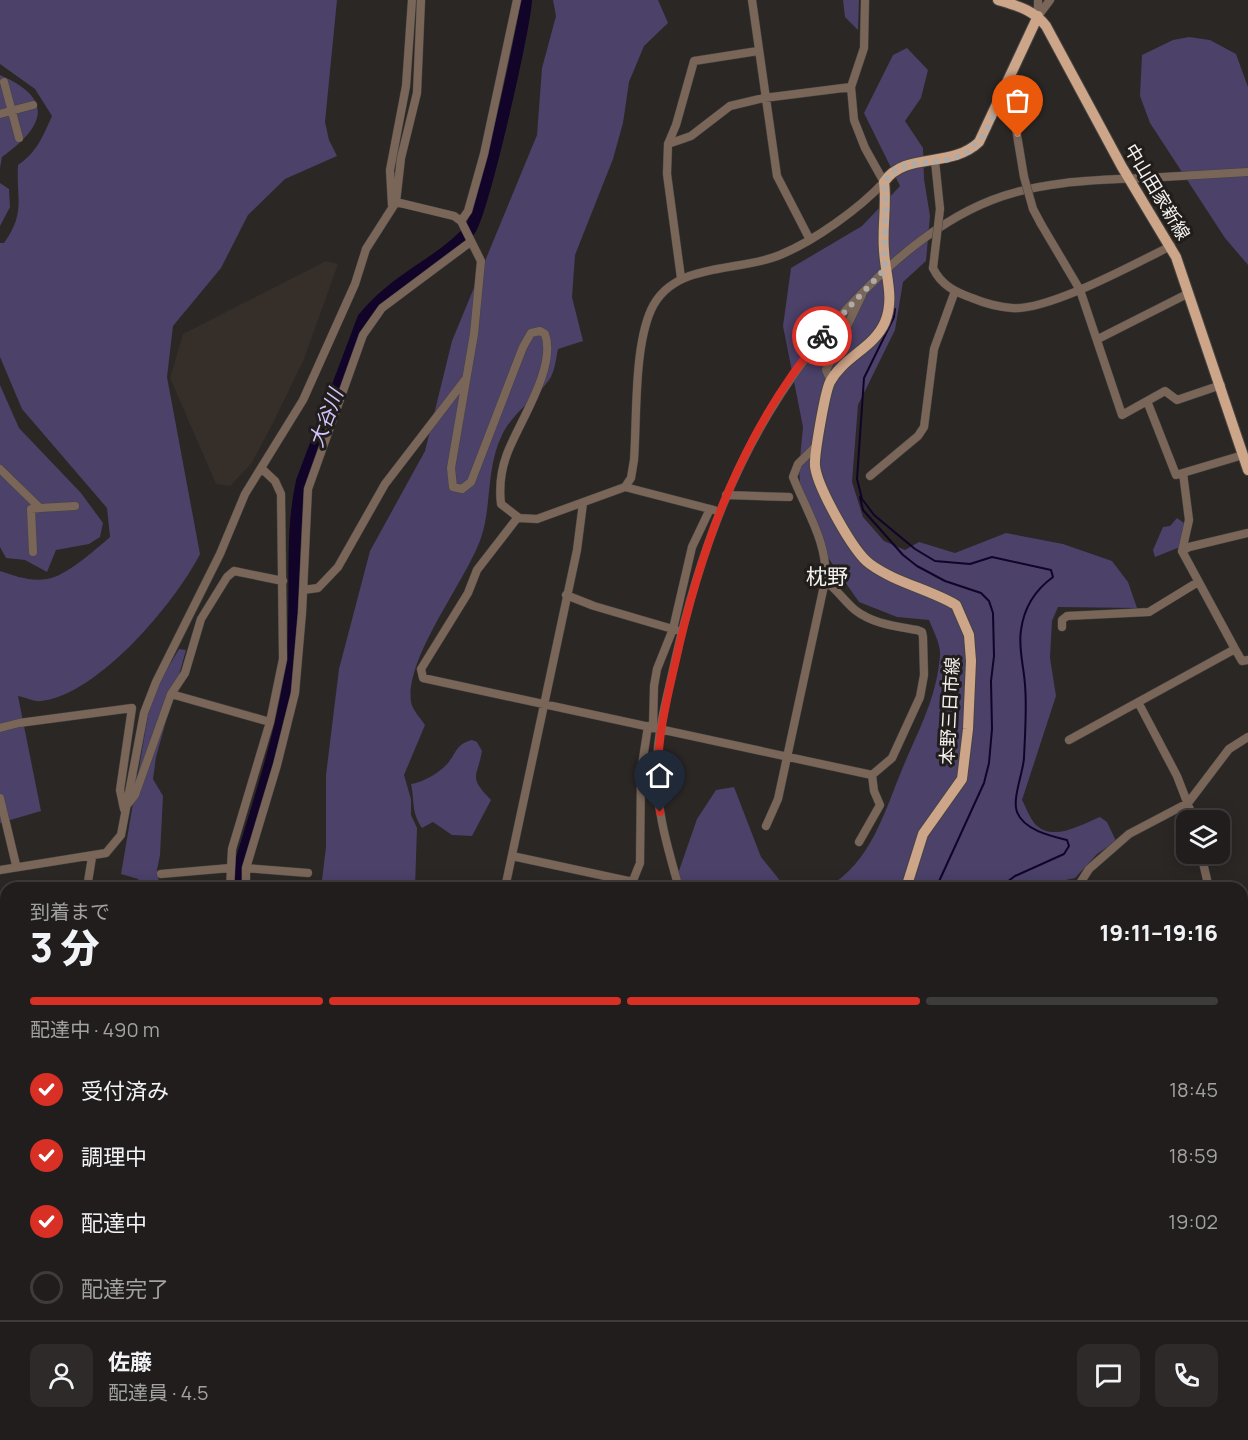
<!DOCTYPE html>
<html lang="ja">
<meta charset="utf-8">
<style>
:root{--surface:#201d1c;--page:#2d2a29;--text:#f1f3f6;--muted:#a2a2a3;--line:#3d3b3b;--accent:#d93025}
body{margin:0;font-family:Manrope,"Noto Sans JP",sans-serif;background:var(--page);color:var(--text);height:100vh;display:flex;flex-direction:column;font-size:22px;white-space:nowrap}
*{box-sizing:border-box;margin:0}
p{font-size:20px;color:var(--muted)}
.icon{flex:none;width:33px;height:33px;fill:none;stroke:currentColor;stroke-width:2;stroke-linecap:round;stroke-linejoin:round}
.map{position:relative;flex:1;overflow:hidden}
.drawer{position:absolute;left:0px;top:882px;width:1248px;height:558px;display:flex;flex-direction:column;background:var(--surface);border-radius:18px 18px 0 0;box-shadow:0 3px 15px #0003,0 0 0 2px var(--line)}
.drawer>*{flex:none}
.buttons{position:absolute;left:1176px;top:810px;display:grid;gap:12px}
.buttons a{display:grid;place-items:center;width:54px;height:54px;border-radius:12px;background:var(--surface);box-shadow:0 3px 15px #0003,0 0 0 2px var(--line);font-size:30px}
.pin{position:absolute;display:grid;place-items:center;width:51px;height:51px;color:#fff;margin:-62px -26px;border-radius:50% 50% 50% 0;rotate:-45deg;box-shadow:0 0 6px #0007}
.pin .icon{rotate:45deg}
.courier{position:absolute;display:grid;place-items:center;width:60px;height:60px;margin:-30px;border:4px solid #d93025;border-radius:50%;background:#fff;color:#222;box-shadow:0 2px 8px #0007}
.head em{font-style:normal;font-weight:800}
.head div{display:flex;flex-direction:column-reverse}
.head{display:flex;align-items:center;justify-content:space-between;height:102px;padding:0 30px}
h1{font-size:39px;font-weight:800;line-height:45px}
.bar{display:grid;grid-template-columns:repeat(4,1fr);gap:9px 6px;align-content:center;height:72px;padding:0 30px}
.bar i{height:8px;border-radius:4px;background:var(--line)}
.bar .current{background:var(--accent)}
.bar p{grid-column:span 4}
.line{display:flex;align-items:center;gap:15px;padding:0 30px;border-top:2px solid var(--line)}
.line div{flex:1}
.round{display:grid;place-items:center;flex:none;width:63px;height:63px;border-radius:12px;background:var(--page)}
ol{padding:0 30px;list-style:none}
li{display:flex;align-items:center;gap:18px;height:66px}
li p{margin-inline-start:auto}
li .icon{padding:6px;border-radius:50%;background:var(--accent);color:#fff;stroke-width:4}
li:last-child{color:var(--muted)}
li i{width:33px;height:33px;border:3px solid var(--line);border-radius:50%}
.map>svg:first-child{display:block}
.built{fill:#362e28}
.green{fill:#4b4169}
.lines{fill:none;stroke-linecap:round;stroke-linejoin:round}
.stream{stroke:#110428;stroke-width:2}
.river{stroke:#110428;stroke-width:12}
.minor-casing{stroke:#464442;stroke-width:9}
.major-casing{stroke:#464442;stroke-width:12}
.highway-casing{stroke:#464442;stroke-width:14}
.minor{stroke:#7a6659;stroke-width:8}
.major{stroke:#cda589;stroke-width:10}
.highway{stroke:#eebe9c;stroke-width:12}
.rail{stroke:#bab8b6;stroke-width:2;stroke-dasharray:10 10;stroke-linecap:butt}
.minor-bridge-casing{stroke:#464442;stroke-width:9;stroke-linecap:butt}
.minor-bridge{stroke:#7a6659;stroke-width:8}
.done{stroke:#aeacaa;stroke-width:6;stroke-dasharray:0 10.8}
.route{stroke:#d93025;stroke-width:8}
.labels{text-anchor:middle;stroke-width:6;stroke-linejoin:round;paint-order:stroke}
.street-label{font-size:18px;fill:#f5f3f1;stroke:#201d1b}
.water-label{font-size:20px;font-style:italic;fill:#d1c3fe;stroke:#201d1b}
.quarter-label{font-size:21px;fill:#f5f3f1;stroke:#201d1b}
</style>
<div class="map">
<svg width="1248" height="1440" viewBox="0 0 1248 1440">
<rect width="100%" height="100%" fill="#2a2725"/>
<path class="built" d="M326 261 338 264 304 359 273 423 251 464 230 486 216 484 170 378 183 334Z"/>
<path class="green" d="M0 0H337L325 122 329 140 337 156 285 179 248 215 221 268 173 326 167 377 200 554C175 603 98 695 41 701 34 702 25 697 18 696L41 811 0 823V571C15 576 31 582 47 579 65 577 96 549 110 537L107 508 22 409 0 357V243H4C26 212 16 199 18 165 37 152 43 136 52 116L35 89 0 64Z
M553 0H658L668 23 644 46 629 82 623 123 613 159 575 255 572 297 583 341 558 349C556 358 555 372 549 380 536 399 513 412 502 435 486 468 492 505 481 538 465 583 405 657 411 702 412 709 421 719 425 725L404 775 411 799V815L417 828 415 888H321L326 847V775L339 669 370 551 425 451 452 341 537 135 542 68 556 16Z
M843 0H859L858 30 845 17Z
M1189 37 1210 40 1236 54 1248 87V265L1225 238 1150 123 1140 96 1142 55 1173 40Z
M907 48 928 70 921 98 905 121 923 148 924 179 930 216 926 261 903 282 895 330 858 405 852 482 863 517 884 541 905 550 919 542 955 553 1006 533 1063 544 1112 561 1128 582 1137 608 1058 607 1052 621 1050 658 1056 696 1022 800C1026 807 1030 819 1036 825 1054 842 1082 824 1100 817L1107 822 1116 841 1097 854 1075 878 1029 888H826C871 864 885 810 903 767 919 729 937 697 940 655 941 645 933 630 929 620L897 617 859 602 822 549 801 498 799 469 803 427 783 326 791 268 862 226 900 186 864 113 893 55Z
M0 75C55 99 45 126 2 157L0 168Z
M0 183 9 189 10 207 0 226Z
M0 385 19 428 81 493 103 523 100 537 89 544 56 550 47 572 25 560 6 558 0 547Z
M1177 518 1184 523 1180 547 1155 557 1153 550 1163 527 1170 526Z
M179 649 186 650 156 757 153 779 163 796 160 855 157 870 160 888H144L138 879 121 874 148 715 156 688Z
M472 740 477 742 482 751C477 779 468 776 491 800L472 836 452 835 433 822 422 828C411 811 415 803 411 784 424 782 439 773 448 763 457 752 456 744 472 740Z
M734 787 761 857 786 888H673L697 819 716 790Z
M536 1434H677V1440H537Z"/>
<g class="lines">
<path class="stream" d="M895 309 894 317 864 378 857 479 862 499 874 515 915 549 935 561 970 564 992 557 1051 570 1053 577C1035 590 1024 608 1021 630 1018 648 1024 667 1025 685 1027 708 1025 735 1024 758 1023 773 1012 799 1017 812 1024 830 1050 836 1067 840L1069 846 1064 854 1015 876 999 888
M860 497 863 510 903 555 917 566 945 581 981 593 989 601 993 613 994 656 991 681 992 729 989 763 984 783 936 888
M1242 1202 1248 1204
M649 1434V1440"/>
<path class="river" d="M241 888 240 865C260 798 289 714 293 646 297 590 290 535 302 481L363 319C392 281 437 265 469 231 482 216 525 27 526 0
M297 1434 298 1440"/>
<g class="minor-casing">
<path id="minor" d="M752 0 777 176 809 238
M1038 0V14
M1038 16 1050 0
M1008 81 1024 177
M4 82 19 138
M0 114 33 105
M668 144 691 136 730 106 764 98 851 87
M935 161 940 209
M396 202 454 216 461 221 481 261 474 334 451 468 453 487 462 489 471 482 523 347 531 333 540 331 545 334C557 367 519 422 507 454 501 470 499 487 501 504L519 518 537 519 625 487 631 478 634 460C637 417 634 348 651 310 673 261 737 273 780 255 814 241 859 209 884 182L865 148 854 120 851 87 864 48 865 0
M392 205 390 170 406 86 412 0
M461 221 468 211 484 154 517 0
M1041 224 1080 290 1122 415 1165 391 1177 400 1221 385
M933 268C941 285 955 292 972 298 984 303 999 307 1012 308 1049 311 1136 263 1171 246
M681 278 667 174 668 144 676 125 694 61 758 51
M1098 339 1189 293
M831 381 826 370 862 295
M1147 401 1176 475 1243 455
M0 469 40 508 75 506
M870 476 918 436 924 427 934 349 955 291
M625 487 714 510
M726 495 789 497
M518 517 477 570 468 593 421 669 423 678 872 775 892 758 920 697 924 675 923 637 922 632 917 630C895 626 873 624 855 610 844 601 837 589 825 581
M1248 533 1189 547 1182 551 1235 649 1242 661 1248 660
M1182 551 1189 520 1183 473
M33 552 31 509 40 508
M303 590 318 588 338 567 385 484 465 380
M566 595 594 606 676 630
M1062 627V620L1067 616 1149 612 1198 582
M171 694 270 722
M1138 702 1177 776 1194 820
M653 727 654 686 657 669 673 629 692 547 710 509
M0 728 19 723 132 708 120 790 124 809
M1069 740 1235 649
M0 798 16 865
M127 805 135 795 171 694 185 673 201 619 227 577 234 571 283 581
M766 826 778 799 825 581C829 545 806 510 793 477L798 464 817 445
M859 842 880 805 874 791 872 775
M1201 854 1208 884 1211 888
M512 856 633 882
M246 868 308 873
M0 870 106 853 121 835 144 713 156 682 220 554 245 494 303 400 355 284 366 249 396 202 401 158 417 93 421 0
M161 874 230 868
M87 888 92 857
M230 888 232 849 270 722 283 659 281 494 275 481 261 468
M246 888V868L277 765 295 693 302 613 308 489 363 335 382 308 469 243
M505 888 577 550 583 503
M630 888 640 863 641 772 648 726
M679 888C667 846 655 806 657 762 658 728 668 694 675 661 707 519 758 398 862 293 899 255 943 219 992 200 1040 181 1095 180 1146 178 1180 176 1214 174 1248 172
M1062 888H1074
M1077 888 1089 869 1129 834 1188 803 1229 749 1248 737
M1242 921 1248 927
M1242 938 1248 933
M0 985 6 989
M6 1011 4 1026 6 1037
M1242 1035 1248 1031
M1242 1107 1248 1111
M0 1154 6 1161
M1242 1194 1248 1183
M1242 1211 1248 1212
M0 1217 6 1218
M0 1282 6 1284
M179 1434 184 1440
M304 1434 305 1440
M366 1434 368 1440
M426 1434 428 1440
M487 1434 500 1440
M613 1434 621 1440
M831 1434 834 1440
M893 1434 896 1440
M81 1440 84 1434
M925 1440 931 1434
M1132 1440 1133 1434"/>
</g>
<g class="major-casing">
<path id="major" d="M998 0C1018 6 1034 10 1046 26L1122 167 1176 257 1248 470
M906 888 923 834 962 779 968 729 971 661 969 635 956 605C929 589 896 583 870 564 853 552 817 486 815 466 814 455 825 392 830 382 843 357 874 348 885 322 895 298 885 274 884 250 882 227 887 205 884 182 905 151 951 169 979 142L1038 16
M596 1436 597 1434"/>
</g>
<g class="highway-casing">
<path id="highway" d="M0 1241 6 1242
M0 1253 6 1254
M551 1434 562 1440
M575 1434 586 1440"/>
</g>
<use href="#minor" class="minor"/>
<use href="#major" class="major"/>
<use href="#highway" class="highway"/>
<path class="rail" d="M0 1113 6 1115"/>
<g class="minor-bridge-casing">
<path id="minor-bridge" d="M1024 177 1033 209 1041 224
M933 268 940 209"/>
</g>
<use href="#minor-bridge" class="minor-bridge"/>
</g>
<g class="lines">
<path class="done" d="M822 336 885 269C883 240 888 211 884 182 904 152 946 171 972 148 991 131 998 102 1008 79L1018 137"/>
<path class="route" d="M660 812C653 760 663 714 675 664 701 545 743 430 822 336"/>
</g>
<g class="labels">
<g class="street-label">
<text transform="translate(1157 192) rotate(59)" y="6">中山田家新線</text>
<text transform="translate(950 711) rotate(-87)" y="6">本野三日市線</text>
</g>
<g class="water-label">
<text transform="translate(326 418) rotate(-69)" y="7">大谷川</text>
</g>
<g class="quarter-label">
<text x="827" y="584">枕野</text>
</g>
</g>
</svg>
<div class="buttons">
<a><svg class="icon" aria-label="layers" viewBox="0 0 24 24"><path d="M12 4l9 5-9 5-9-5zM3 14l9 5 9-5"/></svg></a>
</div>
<div class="pin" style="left:1018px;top:137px;background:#ea580c"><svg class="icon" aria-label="bag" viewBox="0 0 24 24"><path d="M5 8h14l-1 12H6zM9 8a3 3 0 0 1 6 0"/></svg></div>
<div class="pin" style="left:660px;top:812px;background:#1f2937"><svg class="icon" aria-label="home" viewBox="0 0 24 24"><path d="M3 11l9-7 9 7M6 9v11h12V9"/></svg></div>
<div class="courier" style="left:822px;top:336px"><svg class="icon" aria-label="bike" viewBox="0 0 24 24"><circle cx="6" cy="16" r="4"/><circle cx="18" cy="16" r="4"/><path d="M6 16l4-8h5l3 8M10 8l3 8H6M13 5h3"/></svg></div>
<section class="drawer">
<div class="head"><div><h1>3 分</h1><p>到着まで</p></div><em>19:11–19:16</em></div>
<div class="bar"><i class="current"></i><i class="current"></i><i class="current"></i><i></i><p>配達中 · 490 m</p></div>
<ol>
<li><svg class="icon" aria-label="check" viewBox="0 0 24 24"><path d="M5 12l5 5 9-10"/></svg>受付済み<p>18:45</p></li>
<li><svg class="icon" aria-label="check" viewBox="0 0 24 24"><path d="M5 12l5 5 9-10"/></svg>調理中<p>18:59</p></li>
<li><svg class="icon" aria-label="check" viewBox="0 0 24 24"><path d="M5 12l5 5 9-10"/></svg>配達中<p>19:02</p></li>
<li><i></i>配達完了</li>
</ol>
<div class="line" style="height:108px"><a class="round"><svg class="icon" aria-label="person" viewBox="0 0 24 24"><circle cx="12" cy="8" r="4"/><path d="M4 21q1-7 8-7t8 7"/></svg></a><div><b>佐藤</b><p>配達員 · 4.5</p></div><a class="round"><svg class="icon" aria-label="chat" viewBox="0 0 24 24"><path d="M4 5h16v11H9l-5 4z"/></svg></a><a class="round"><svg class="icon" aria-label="phone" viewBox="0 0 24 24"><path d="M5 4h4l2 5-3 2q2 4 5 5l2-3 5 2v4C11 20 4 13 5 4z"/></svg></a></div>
</section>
</div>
